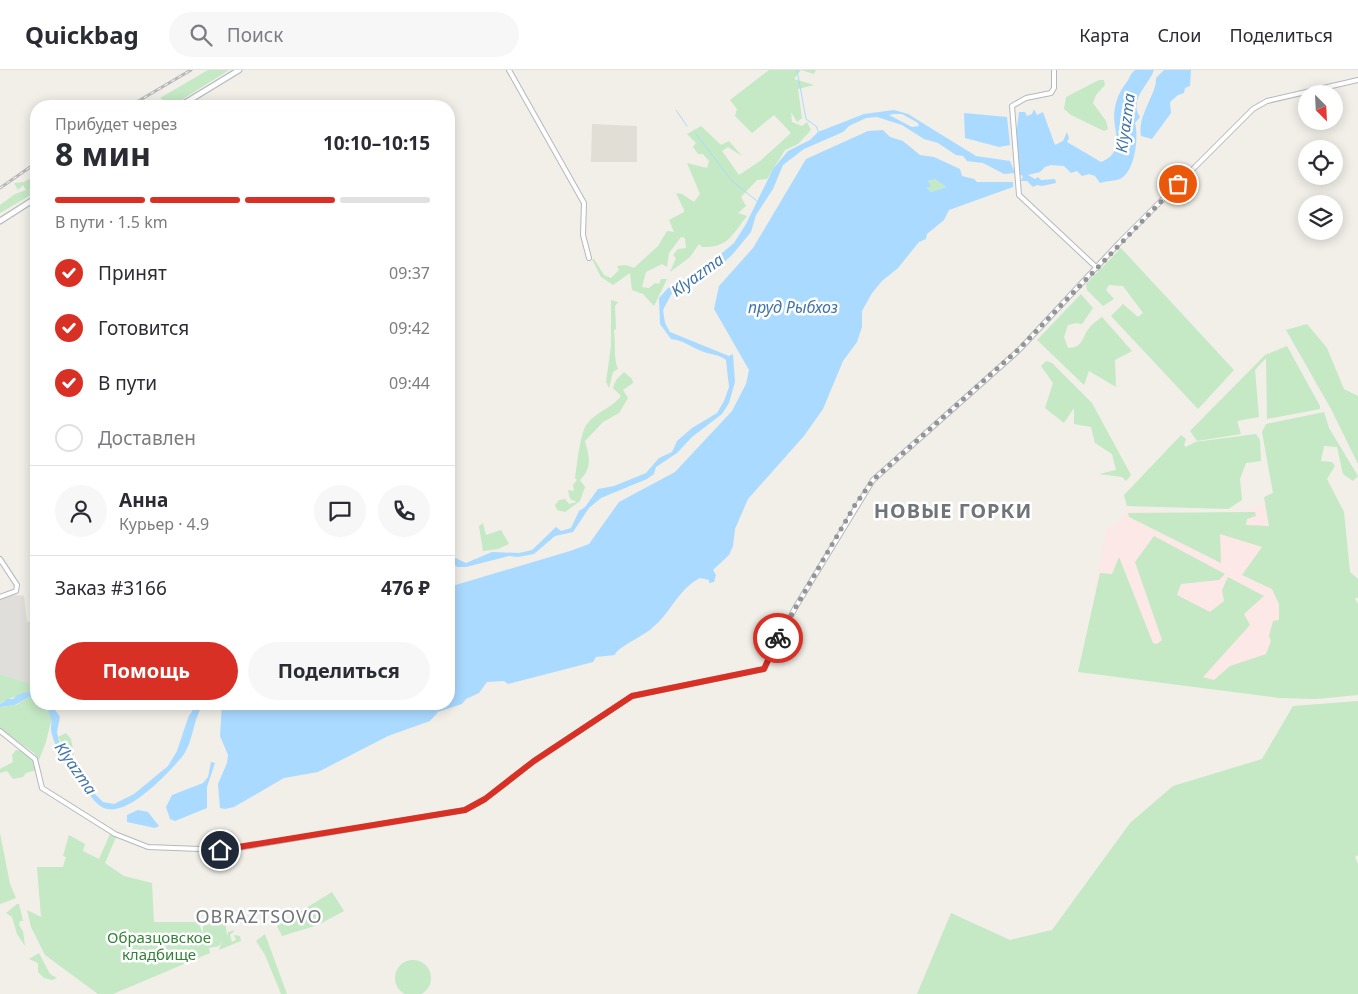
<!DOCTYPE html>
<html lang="ru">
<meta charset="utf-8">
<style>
:root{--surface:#fff;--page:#f7f7f7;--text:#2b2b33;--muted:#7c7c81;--line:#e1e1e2;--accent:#d93025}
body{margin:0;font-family:"Noto Sans",sans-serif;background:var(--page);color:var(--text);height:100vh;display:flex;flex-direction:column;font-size:19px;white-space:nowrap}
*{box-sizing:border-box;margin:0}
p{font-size:16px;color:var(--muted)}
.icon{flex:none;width:28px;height:28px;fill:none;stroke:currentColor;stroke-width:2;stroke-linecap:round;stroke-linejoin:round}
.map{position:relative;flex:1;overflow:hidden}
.side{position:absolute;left:30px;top:30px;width:425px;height:610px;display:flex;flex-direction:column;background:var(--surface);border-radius:20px;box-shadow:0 2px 12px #0003}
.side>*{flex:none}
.needle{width:32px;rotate:156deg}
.tools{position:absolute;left:1298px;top:15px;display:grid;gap:10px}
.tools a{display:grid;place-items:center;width:45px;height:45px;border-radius:50%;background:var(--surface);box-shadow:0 2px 12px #0003;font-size:25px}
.pin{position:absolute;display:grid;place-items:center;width:42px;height:42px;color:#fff;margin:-21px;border:2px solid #fff;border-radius:50%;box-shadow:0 1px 5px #0007}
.courier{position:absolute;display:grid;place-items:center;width:50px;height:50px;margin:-25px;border:4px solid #d93025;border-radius:50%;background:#fff;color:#222;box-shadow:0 1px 6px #0007}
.head em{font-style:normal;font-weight:700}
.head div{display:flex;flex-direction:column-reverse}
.head{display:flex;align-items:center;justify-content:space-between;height:85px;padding:0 25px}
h1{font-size:32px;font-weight:700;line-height:38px}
.bar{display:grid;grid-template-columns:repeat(4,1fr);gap:8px 5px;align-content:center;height:60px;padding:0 25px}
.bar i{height:6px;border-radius:4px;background:var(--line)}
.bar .on{background:var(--accent)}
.bar p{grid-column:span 4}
.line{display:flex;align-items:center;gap:12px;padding:0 25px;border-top:1px solid var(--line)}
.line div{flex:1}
.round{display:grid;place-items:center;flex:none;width:52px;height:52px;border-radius:26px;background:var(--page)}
ol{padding:0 25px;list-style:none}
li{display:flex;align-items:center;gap:15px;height:55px}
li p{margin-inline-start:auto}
li .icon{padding:5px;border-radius:50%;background:var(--accent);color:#fff;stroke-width:4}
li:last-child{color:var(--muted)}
li i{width:28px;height:28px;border:2px solid var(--line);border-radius:50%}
.primary-button{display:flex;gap:10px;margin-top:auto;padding:10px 25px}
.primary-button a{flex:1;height:58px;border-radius:30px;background:var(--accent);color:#fff;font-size:20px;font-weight:700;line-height:58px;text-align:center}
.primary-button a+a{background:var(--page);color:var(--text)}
header{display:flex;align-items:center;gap:30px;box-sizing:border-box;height:70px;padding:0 25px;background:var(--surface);border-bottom:1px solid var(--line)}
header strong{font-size:24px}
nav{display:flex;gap:28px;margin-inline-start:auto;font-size:18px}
.search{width:350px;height:45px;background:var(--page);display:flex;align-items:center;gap:12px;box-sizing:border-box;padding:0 18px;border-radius:28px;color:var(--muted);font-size:19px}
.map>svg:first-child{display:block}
.industrial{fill:#e0deda}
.education{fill:#e1ded6}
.medical{fill:#fce8e6}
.green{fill:#c5e8c5}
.water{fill:#aadaff;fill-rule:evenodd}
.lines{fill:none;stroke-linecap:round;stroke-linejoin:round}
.stream{stroke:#aadaff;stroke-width:1}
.tertiary-casing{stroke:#b5b8bc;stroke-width:6}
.secondary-casing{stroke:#b6babf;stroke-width:7}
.tertiary{stroke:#fff;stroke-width:4}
.secondary{stroke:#fff;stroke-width:4.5}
.rail-casing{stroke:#b6b7b8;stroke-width:3}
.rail{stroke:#fff;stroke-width:1;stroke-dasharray:4;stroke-linecap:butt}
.done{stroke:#929495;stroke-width:5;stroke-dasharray:0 9}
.route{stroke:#d93025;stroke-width:6}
.labels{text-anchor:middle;stroke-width:5;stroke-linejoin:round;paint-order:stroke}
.park-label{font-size:15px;fill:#348238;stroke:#fff}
.water-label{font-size:16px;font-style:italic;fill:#4174aa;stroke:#fff}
.quarter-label{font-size:18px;letter-spacing:1px;fill:#70757a;stroke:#fff}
.district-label{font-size:20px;font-weight:bold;letter-spacing:1px;fill:#70757a;stroke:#fff}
</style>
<header>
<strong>Quickbag</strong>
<div class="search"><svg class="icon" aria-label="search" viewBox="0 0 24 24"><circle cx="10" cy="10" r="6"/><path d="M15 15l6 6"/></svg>Поиск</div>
<nav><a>Карта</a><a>Слои</a><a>Поделиться</a></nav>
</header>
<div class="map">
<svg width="1358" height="924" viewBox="0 0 1358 924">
<rect width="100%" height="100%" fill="#f1efe8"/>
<path class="industrial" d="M15 525 24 526 27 552 36 551V613H28L0 604V529Z"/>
<path class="education" d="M592 54 637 56V92H591Z"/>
<path class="medical" d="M1305 419 1321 626 1081 602 1106 459 1121 450 1126 440 1232 445Z"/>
<path class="green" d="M208 0H229L172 36H153L157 32 168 33 160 28Z
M769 0H816L814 4 801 0 794 9 814 15 798 19 802 48 797 52 791 42 792 52 802 56 807 52 811 60 798 74 785 80 767 109 757 110 741 127 746 136 738 143 747 146C732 165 728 178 702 177L699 174 690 187 670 202 676 188 673 185 678 179 686 178 685 168 681 167 669 183 667 197 662 194 646 202 642 217 649 218 655 213 659 214 661 209H667L654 236 643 224 632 220 630 203 613 215 601 207 592 189H594L604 205 611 208 619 200 617 196 626 195 634 198 658 176 667 161 674 162 669 150 684 142V140L676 123 682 124 694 132 700 124 687 93 707 98 709 91 703 84H698L693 77 696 73 687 64 701 56 721 75 729 71 742 86 728 77 722 81 739 105 760 91 791 63 774 45 752 63 735 46 737 39 730 30Z
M1099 10H1104L1105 15 1096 25 1093 33 1106 51 1108 59 1104 61 1071 45 1064 39 1066 27Z
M36 105 32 114V116L36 115V122L0 143V135L15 124 26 120 23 115 18 120 14 113 24 112Z
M935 109 946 117 931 122 927 118 930 114 928 111Z
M1121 178 1234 300 1198 339 1111 246 1123 234 1138 247 1143 243 1123 216 1109 215 1106 220 1114 229 1103 236 1087 220 1086 214Z
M1081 224 1093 238 1082 254 1076 253 1068 255 1064 267 1068 278C1084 278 1082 266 1090 257 1093 253 1098 250 1102 247L1132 281 1115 290 1116 317 1089 301 1084 315 1037 270Z
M611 230 618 232 615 236 616 259 614 260C616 273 613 288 618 299L613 302 609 318 606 312 611 276Z
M1307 254 1327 278 1344 319 1358 326V394L1331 339 1286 260Z
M1287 276 1320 336V339L1267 349 1266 288 1255 300 1259 347 1237 351 1241 364 1197 371 1190 361 1265 285Z
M1046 291 1052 293 1092 333 1131 405 1126 411 1122 407 1099 404 1116 400 1112 384 1095 373 1091 357 1074 354V338L1064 353 1045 338 1053 313 1041 296Z
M624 302 632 309 633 313 623 320 628 328 619 343 603 352 585 371C589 386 593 397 580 410L585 417 580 431 565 442 557 440 555 435 559 430 565 429 569 434 577 432 570 429 568 420 574 421 573 415 577 410 575 408C577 396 580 362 587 354 596 342 612 338 621 326L613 318 616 310Z
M1324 342 1329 358 1358 406 1353 411 1343 404 1337 377 1324 376 1321 391 1332 392 1335 396 1327 409 1344 442 1350 502 1358 509V528H1355L1358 534V625L1316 629 1279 628 1078 602 1100 503 1112 504 1119 487 1153 573 1157 574 1162 570 1135 492 1154 466 1225 504 1219 510 1181 514 1177 525 1210 542 1224 531 1222 520 1228 507 1264 526 1244 544 1250 555 1203 607 1214 610 1230 596 1266 584 1271 571 1269 566 1273 551 1279 550V534L1272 519 1242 505 1262 477 1220 464 1221 493 1129 447 1128 443 1255 442 1256 446 1247 449 1246 455 1269 456 1264 427 1273 423 1262 362 1266 354Z
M1256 364 1260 370 1261 391 1246 393 1240 409 1242 430 1228 439 1127 436 1124 425 1181 365 1186 369 1184 375 1186 377 1195 372Z
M483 453 486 465 501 460 509 474 498 479 483 481 479 456Z
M0 604 28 613H36V622L34 620 3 631 0 634Z
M29 627 36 629V634H43L52 647 46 672 39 690 34 683 0 659V637L16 635Z
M1358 631V785L1355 787 1358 794V924H917L951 843 1010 870 1052 860 1130 753 1173 716 1262 689 1293 636Z
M66 663 71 669 74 684 70 686 58 667Z
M16 680C28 681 33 689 37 700L26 703 23 707 13 709 7 701 0 703V699L13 692 12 685Z
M0 763 10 814 16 828 0 834Z
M110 764 116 767 105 793 124 806 152 813 154 852H198L203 864V856L225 849 227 866 228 862 235 860 230 865 232 872 236 870 234 865 240 866 241 871 219 880 222 871 219 876 209 878 210 883 113 924H98L45 885 31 857 27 840 41 847 37 797H63L66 787 63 786 69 765 85 774 83 781 99 789Z
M332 822 344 841 318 855 282 866 277 856Z
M17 834H19L23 851H20L19 855 23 861 25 876 17 864 12 847 6 843Z
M265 864 287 924H281L265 885 256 871Z
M39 883 50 904 57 908 52 910 44 908 38 902V893L29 889Z
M395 908a18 18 0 1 1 36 0a18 18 0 1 1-36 0Z"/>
<path class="water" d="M1135 0H1154C1149 15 1128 30 1140 47L1135 53C1139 67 1135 102 1120 109 1114 111 1106 111 1100 113L1095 106 1089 104 1082 106 1077 101 1071 103 1064 96 1051 95 1045 97 1040 102 1028 105 1035 109 1038 107 1041 110 1055 109 1056 113 1042 116 1037 115 1033 117 1027 111H1021L1023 106 1017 103 1016 65 1019 42H1025L1027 46 1032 44 1034 39 1037 45 1043 42 1055 75 1063 71 1067 62 1069 68 1067 72 1101 92C1125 82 1114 63 1114 45 1115 32 1119 22 1126 13 1130 8 1130 4 1135 0Z
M1164 0H1191L1190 16 1185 18 1184 23 1178 25 1170 32 1171 43 1152 69 1141 66C1137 45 1157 24 1156 8Z
M894 40 908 44 976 86 1010 91 1015 103 1004 104 983 93 967 91 963 86 956 85 938 73 924 69 902 55 877 47 866 48 849 56 843 62 804 79 783 95 773 119 756 145 751 162 732 185 715 200 672 223 663 240 665 253 670 262 729 286 733 284 735 312 729 333 722 344 692 367 677 383 656 397 654 404 647 409 601 428 589 438 573 462 555 466 534 484 518 487 509 486 466 497H458L450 493 449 485 466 493 492 482 519 483 532 480 556 457 561 461 571 458 579 441 585 437 598 419 614 416 646 403 659 388 672 382 677 371 692 358 717 343 724 331 729 317 726 290C718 284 713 285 704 282 692 278 684 270 671 269L660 254 659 228 668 218 698 203 734 173 746 154 773 99 788 81 810 70 818 62 864 44ZM894 44H902L918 53 919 56 912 57 889 45Z
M964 43 1007 47 1010 75 999 77 965 68Z
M883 60 890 67 903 71 920 85 934 87 960 99 962 106 974 109 977 112H1013V117L949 140 944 150 927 164 926 169 919 172 898 198 882 211 872 223 862 241V257L857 272 843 291 823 339 804 366 748 429 735 459 733 476 729 485 713 500 716 505 714 512 709 513V510L700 508C678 519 671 543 652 558 645 565 616 578 615 585L596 587 593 592 508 614 504 611 487 612 479 623 466 629 462 634 438 642 430 651 388 666 318 702 284 708 234 737 225 739 220 738 218 714 227 693 228 685 220 666 222 634H449V517L570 481 589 474 619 432 675 402 732 341 746 314 749 300 714 239 719 216 753 178 806 89 868 61ZM935 109 946 117 931 122 927 118 931 116 928 111Z
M35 620 36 629 29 627 15 635 0 637V634L7 629H13L17 625Z
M43 634H51L60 647 57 662 59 671 90 719 103 732 114 734 134 724 168 696 177 681 188 648 196 634H204C192 649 194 674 181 688 167 704 127 748 104 738 91 732 84 714 76 703 68 692 57 681 53 668 47 650 58 654 43 634Z
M211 692 215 693 207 717V738L175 751 170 749 166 737 172 725 203 713 208 707Z
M138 740 148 742 159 756 155 758 127 752V745Z"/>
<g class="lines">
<path class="stream" d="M797 0 806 49 816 56 819 63
M676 40 687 56
M696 64 732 111 757 131"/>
<g class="tertiary-casing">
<path id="tertiary" d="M509 0 584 133 583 165 589 188
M1054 0V18L1051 23 1026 28 1012 36 1019 125 1097 198
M0 489 17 515 16 521 0 527
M0 661 35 689 42 718 115 764 148 777 226 780 465 740 485 729 534 691 632 626 764 599 795 538 873 410 1019 280 1120 172 1253 39 1267 31 1358 10"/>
</g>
<g class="secondary-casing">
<path id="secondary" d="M180 36 239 0
M0 151 36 128"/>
</g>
<use href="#tertiary" class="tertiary"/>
<use href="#secondary" class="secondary"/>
<g class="rail-casing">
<path id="rail" d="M130 36 191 0
M0 118 36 93"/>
</g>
<use href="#rail" class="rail"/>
</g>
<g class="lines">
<path class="done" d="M778 568 855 435 873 410 1018 280 1178 114"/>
<path class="route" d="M220 780 465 740 485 729 534 691 632 626 764 599 778 568"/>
</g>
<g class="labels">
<g class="park-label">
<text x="159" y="873">Образцовское<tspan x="159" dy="17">кладбище</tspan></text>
</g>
<g class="water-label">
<text transform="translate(1125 53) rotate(-82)" y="6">Klyazma</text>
<text transform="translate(697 205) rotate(-36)" y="6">Klyazma</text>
<text x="793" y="243">пруд Рыбхоз</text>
<text transform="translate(76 698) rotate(55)" y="6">Klyazma</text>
</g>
<g class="quarter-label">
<text x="259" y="853">OBRAZTSOVO</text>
</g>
<g class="district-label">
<text x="953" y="448">НОВЫЕ ГОРКИ</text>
</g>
</g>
</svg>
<div class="tools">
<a><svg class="needle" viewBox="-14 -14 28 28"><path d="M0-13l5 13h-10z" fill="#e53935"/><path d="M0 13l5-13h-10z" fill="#7c7c81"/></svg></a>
<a><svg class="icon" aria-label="locate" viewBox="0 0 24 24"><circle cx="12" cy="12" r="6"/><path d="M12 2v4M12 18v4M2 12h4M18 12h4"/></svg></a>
<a><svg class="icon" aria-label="layers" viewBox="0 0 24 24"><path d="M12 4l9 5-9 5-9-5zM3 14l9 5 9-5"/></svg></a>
</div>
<div class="pin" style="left:1178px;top:114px;background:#ea580c"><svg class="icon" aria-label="bag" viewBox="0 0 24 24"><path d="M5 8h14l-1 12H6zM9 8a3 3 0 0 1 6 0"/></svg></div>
<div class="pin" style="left:220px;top:780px;background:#1f2937"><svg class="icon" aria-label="home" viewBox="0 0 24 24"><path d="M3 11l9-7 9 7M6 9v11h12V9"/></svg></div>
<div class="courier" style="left:778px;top:568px"><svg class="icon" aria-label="bike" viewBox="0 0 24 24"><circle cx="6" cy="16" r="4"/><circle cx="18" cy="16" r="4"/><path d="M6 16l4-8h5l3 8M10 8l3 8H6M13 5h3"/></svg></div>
<section class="side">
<div class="head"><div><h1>8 мин</h1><p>Прибудет через</p></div><em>10:10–10:15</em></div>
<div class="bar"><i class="on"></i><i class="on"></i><i class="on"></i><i></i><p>В пути · 1.5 km</p></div>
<ol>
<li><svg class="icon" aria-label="check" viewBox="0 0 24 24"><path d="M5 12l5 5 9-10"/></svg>Принят<p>09:37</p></li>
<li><svg class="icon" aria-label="check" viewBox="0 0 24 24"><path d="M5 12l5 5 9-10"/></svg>Готовится<p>09:42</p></li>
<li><svg class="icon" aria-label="check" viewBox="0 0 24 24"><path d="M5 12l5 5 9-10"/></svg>В пути<p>09:44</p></li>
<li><i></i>Доставлен</li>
</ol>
<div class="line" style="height:90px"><a class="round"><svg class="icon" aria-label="person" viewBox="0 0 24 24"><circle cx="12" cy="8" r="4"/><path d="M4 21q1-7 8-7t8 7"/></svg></a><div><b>Анна</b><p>Курьер · 4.9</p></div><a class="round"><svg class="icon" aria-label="chat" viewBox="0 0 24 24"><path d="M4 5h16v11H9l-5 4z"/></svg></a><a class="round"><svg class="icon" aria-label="phone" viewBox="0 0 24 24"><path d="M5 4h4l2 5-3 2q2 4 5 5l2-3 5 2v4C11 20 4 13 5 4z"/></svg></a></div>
<div class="line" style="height:65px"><div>Заказ #3166</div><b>476 ₽</b></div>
<div class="primary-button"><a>Помощь</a><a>Поделиться</a></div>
</section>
</div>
